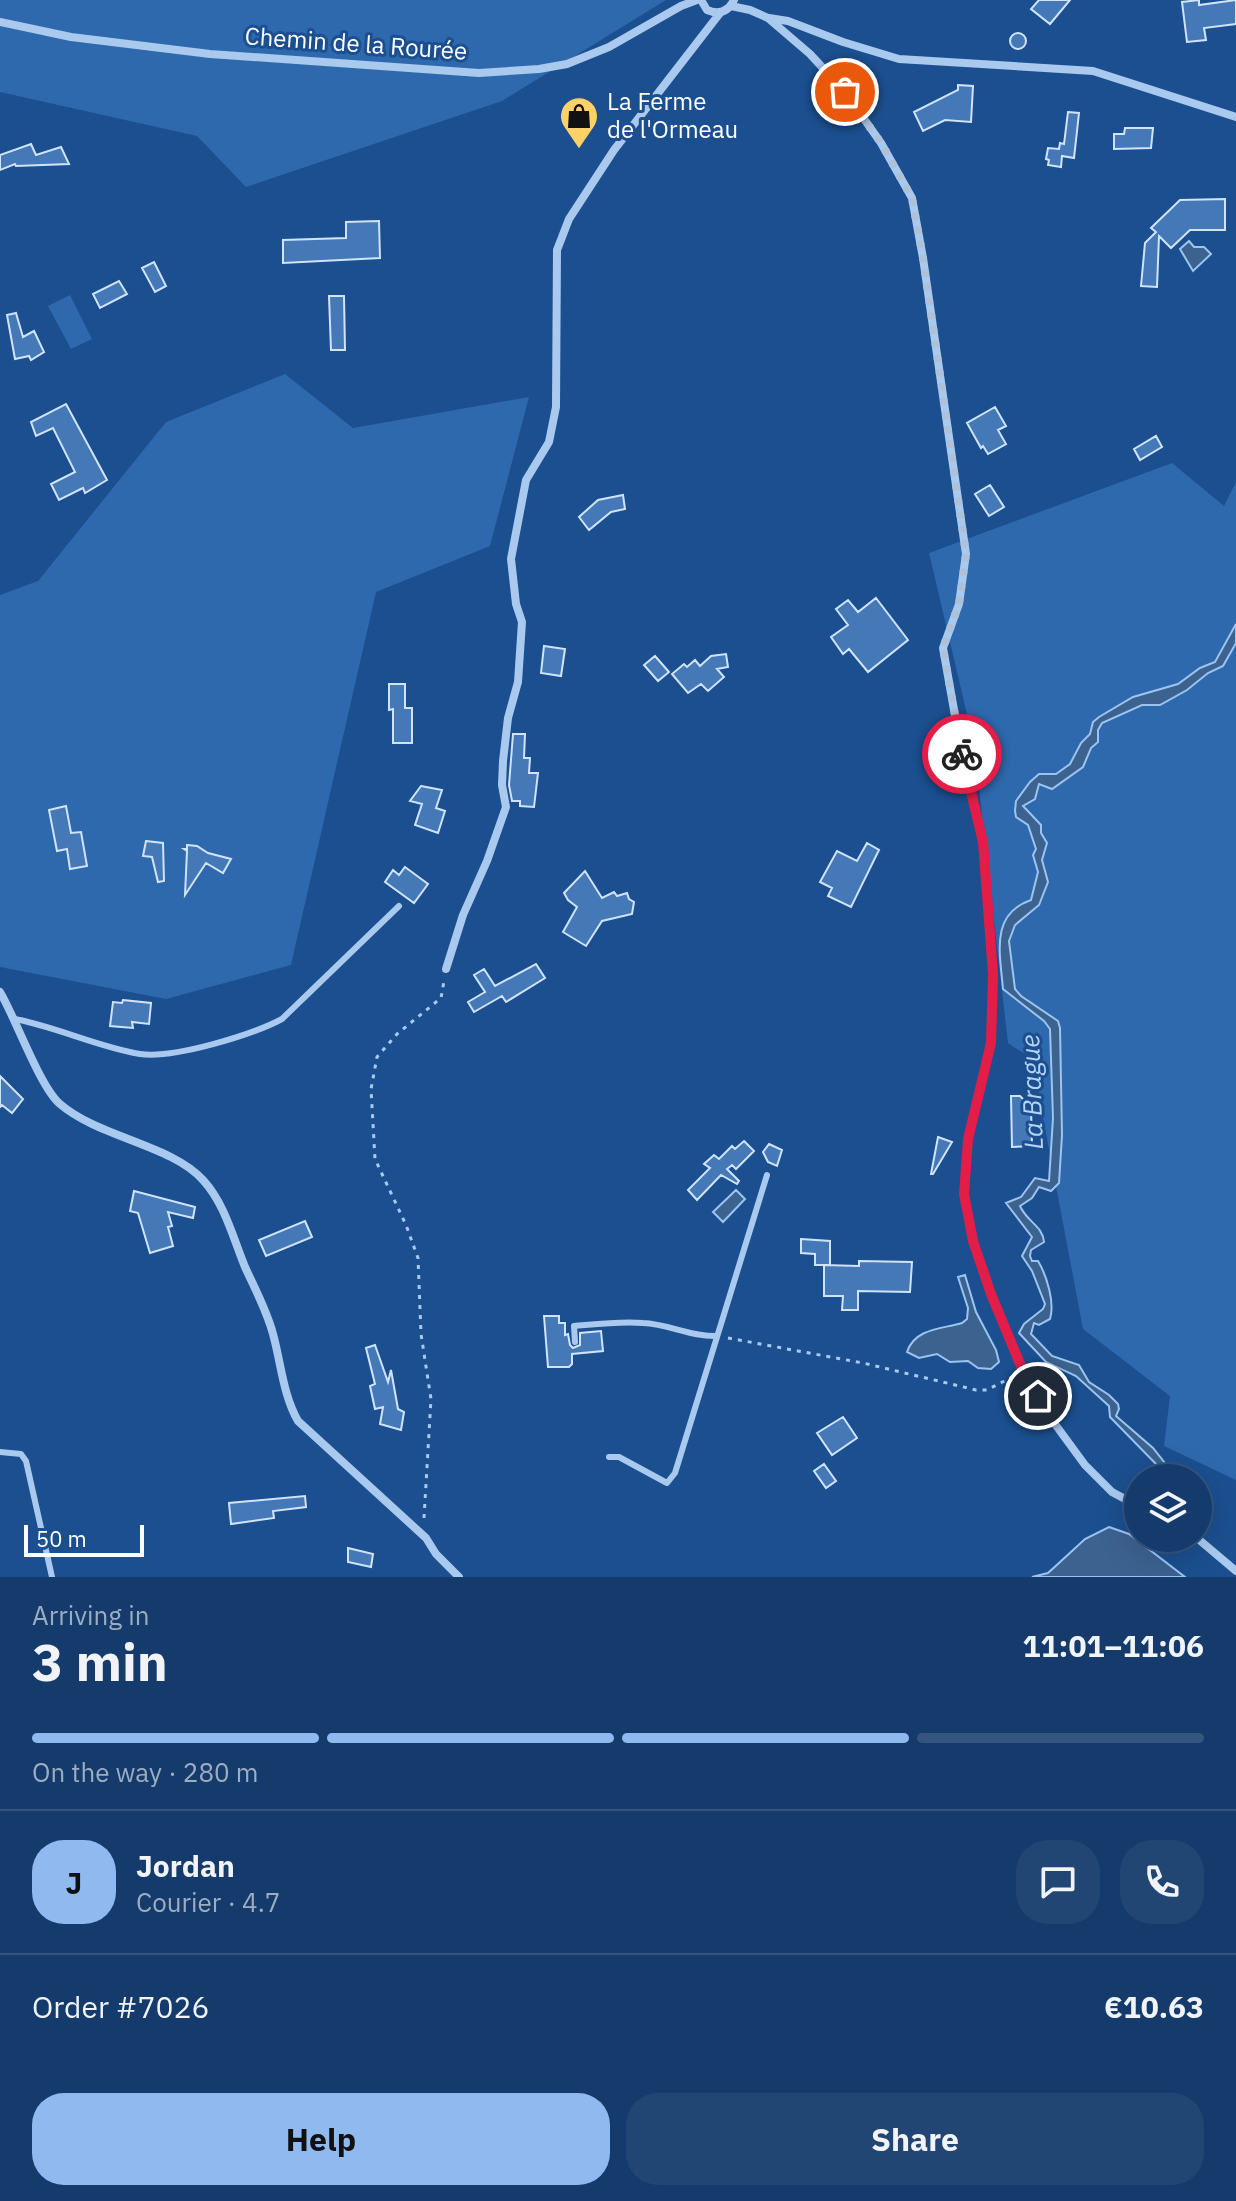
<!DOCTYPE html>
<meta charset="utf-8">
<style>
:root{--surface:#143b6b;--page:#214673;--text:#f1f3f6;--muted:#9dadc1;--line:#33557e;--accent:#90b9f0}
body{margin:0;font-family:"IBM Plex Sans",sans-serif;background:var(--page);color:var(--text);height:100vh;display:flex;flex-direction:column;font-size:30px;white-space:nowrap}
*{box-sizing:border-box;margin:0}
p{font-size:26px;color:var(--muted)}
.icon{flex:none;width:44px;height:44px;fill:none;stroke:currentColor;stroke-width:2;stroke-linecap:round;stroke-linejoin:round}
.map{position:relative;height:1577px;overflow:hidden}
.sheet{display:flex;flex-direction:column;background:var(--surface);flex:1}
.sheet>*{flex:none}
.fabs{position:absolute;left:1124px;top:1464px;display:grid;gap:16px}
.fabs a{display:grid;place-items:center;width:88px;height:88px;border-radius:50%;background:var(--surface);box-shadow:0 8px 32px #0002,0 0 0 2px var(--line);font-size:40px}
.scale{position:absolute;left:24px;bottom:20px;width:120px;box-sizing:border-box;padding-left:8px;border:4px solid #fff;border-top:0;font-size:22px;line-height:28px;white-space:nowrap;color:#fff;-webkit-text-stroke:6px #1b4f8f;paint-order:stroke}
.pin{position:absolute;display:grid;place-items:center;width:68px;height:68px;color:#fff;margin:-34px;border:4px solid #fff;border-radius:50%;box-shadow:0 2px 8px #0007}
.courier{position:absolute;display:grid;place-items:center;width:80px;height:80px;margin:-40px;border:6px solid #e11d48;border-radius:50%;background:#fff;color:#222;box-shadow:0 2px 10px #0007}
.head em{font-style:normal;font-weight:700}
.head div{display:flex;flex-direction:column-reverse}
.head{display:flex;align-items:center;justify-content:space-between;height:136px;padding:0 32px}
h1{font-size:52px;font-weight:700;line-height:60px}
.bar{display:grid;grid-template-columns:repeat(4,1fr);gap:12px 8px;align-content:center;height:96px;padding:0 32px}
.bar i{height:10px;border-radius:6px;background:var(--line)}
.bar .current{background:var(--accent)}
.bar p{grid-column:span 4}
.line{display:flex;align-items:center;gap:20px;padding:0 32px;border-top:2px solid var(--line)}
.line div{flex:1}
.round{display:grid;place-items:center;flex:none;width:84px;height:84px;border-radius:32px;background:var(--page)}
.cta{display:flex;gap:16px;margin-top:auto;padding:16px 32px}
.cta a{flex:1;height:92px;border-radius:32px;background:var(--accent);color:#111;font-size:32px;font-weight:700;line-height:92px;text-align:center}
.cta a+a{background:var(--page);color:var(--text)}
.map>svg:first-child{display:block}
.green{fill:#2e69ad}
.water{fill:#3c6290;stroke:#9cc4f0;stroke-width:2}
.building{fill:#4478b7;stroke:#cfe3fa;stroke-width:2}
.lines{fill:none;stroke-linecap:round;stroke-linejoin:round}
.path{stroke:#a9c9ee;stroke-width:3;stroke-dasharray:4 6;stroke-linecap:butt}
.lane{stroke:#a9c9ee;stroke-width:6}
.street{stroke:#a9c9ee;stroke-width:8}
.done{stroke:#afc1d8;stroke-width:8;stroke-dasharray:0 14.4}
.route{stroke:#e11d48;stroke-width:10}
.labels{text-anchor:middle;stroke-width:6;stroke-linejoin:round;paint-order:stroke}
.street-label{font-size:24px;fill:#fff;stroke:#1b4f8f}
.poi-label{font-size:24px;fill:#fff;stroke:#1b4f8f;text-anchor:start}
.water-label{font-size:26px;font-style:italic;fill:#b5d3f5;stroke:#1b4f8f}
</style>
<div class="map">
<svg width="1236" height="1577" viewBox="0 0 1236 1577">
<rect width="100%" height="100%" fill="#1b4f8f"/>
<path class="green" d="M0 0H666L502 101 246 187 197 136 0 92Z
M70 295 92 339 71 349 48 306Z
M285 374 353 428 529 397 490 546 376 592 291 965 166 999 0 967V595L38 581 166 422Z
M1172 463 1224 506 1236 482V1480L1164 1446 1170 1396 1083 1329 1032 1059 1008 1043 974 744 929 553Z"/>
<path class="water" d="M1189 241 1194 247H1204L1211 254 1193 271 1180 249Z
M1236 624V643L1223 666 1208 673 1187 690 1160 705H1142L1102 723 1098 730V742L1091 748 1083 767 1052 789 1039 784 1035 799 1023 806 1041 825V833L1047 843 1042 860 1048 882 1039 905 1015 925 1009 941 1015 989 1021 996 1058 1021 1060 1028 1062 1135 1059 1183 1051 1191 1039 1187 1032 1198 1020 1206C1027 1222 1043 1226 1044 1242L1031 1250 1030 1256 1032 1261H1038C1047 1276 1055 1303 1050 1319L1039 1325 1034 1323 1031 1334 1052 1356 1079 1365 1089 1382 1109 1395 1118 1404 1119 1409 1116 1416 1153 1448 1168 1467 1172 1478H1162L1157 1465 1110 1417 1109 1406 1076 1376 1046 1362 1019 1333 1024 1324 1043 1309 1045 1304 1032 1271 1022 1256 1032 1237 1006 1203 1021 1197 1035 1178 1049 1181 1053 1118 1050 1029 1044 1021 1003 989C1000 953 990 914 1031 900L1038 872 1033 855 1036 849 1028 825 1016 817 1015 811 1016 801 1030 782 1039 774H1056L1070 764 1081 743 1090 734 1093 722 1099 717 1133 697 1178 684 1200 668 1215 662Z
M736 1190 745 1199 723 1222 713 1212Z
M965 1275 976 1312 996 1350 999 1362 991 1369 978 1368 968 1361 950 1362 937 1354 919 1358 907 1352C915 1328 942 1329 962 1323L967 1319 968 1308 958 1277Z
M1109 1527 1129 1534 1185 1577H1032L1048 1573 1085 1539Z"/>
<path class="building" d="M1039 0H1070L1050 24 1031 9Z
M1199 0V5L1236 0V24L1204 28 1206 40 1187 42 1182 2Z
M1010 41a8 8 0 1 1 16 0a8 8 0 1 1-16 0Z
M958 85 973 86 971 122 945 120 923 131 914 112 958 90Z
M1068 112 1079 113 1074 158 1062 156 1061 167 1048 165 1049 160 1046 159 1048 148 1059 149 1060 143 1064 144Z
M1125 128H1153L1151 148 1114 149V134H1124Z
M31 144 36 155 61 147 69 164 16 166 15 164 0 170V155Z
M1225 199V230H1190L1171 248 1159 236 1157 287 1141 286 1145 243 1156 232 1151 228 1180 200Z
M379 221 380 258 283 263V240L346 238V222Z
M154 262 166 286 155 292 142 268Z
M119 281 127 294 100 308 93 294Z
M329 296H344L345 350H331Z
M16 313 23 337 34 331 44 352 31 360 29 356 15 359 7 315Z
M66 404 107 480 85 493 83 488 59 500 51 484 75 472 53 428 36 436 31 422Z
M995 407 1006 426 998 430 1006 444 988 454 983 446 981 448 967 423Z
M1156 436 1162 447 1140 460 1134 449Z
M990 485 1004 507 989 516 975 494Z
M623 495 625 509 611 512 589 530 579 517 598 500Z
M876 598 908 640 868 672 849 649 843 654 831 637 848 625 836 609 848 600 858 612Z
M544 646 565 649 561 676 541 673Z
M726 654 728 667 717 669 724 677 708 691 701 684 688 693 672 674 684 664 687 667 695 660 700 666 711 656Z
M655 656 669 672 658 681 644 665Z
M389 684H405V708H412V743H393V709L389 710Z
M513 734H525L524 758H530L529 773H538L534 807 520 806V801H512L509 785Z
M421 786 442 790 436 808 445 811 438 833 415 825 422 804 410 801Z
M66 806 71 833 81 832 87 866 70 869 67 849 57 851 49 810Z
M146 841 163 843 164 881 158 882 152 857 143 856Z
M867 843 879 850 851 907 828 896 832 888 820 882 837 851 857 861Z
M187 845 197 846 208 853 231 859 223 873 206 863 185 895 187 851 184 849H187Z
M405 867 428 884 414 903 385 882 393 870 399 875Z
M585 871 602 898 614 892 617 896 627 893 629 899 634 902 632 914 602 921 586 946 563 932 577 907 568 900 564 893Z
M536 964 545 978 506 1002 502 996 474 1012 468 1002 485 992 474 975 484 969 495 986Z
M123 1000 151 1003 149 1024 132 1022 133 1028 110 1026 113 1002 122 1003Z
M0 1076 23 1099 12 1113 2 1105 0 1107Z
M1011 1096H1020L1031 1107 1032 1146 1012 1147Z
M938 1137 952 1142 933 1174H931Z
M744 1141 754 1151 736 1169 732 1165 727 1169 739 1181 737 1184 721 1175 697 1200 688 1190 710 1168 704 1164 714 1155 719 1159 732 1146 735 1149Z
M769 1144 782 1150 777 1166 768 1162 763 1152Z
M134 1191 195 1207 193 1218 168 1212 172 1226 168 1227 173 1246 150 1253 138 1213 130 1211Z
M305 1221 312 1237 266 1256 259 1240Z
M801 1239 830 1241V1265H815V1254L801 1253Z
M859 1261 912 1262 910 1292 858 1291V1310H842L843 1296H824V1265L859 1266Z
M544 1316H559V1323H565V1335L568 1334 570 1345 573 1348 580 1345V1333L601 1331 603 1351 572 1354V1364L569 1367H548Z
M375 1345 388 1382 391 1370 398 1409 404 1412 401 1430 380 1424 383 1407 375 1409 370 1386 375 1384 366 1348Z
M843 1417 857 1438 832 1455 817 1433Z
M824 1464 836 1481 826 1488 814 1471Z
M305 1496 306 1507 273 1511 274 1518 231 1524 229 1503Z
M348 1548 373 1554 371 1567 348 1562Z"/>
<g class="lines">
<path class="path" d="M728 1338 863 1363 976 1390H987L1012 1377
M424 1518 431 1399 421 1334 418 1258 406 1225 375 1159 371 1089 377 1057 397 1034 441 998 444 981"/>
<path class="lane" d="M15 1019C57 1027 98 1047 140 1054 173 1059 252 1035 282 1019L399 906
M575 1342 574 1326C597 1324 621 1321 643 1323 669 1324 691 1337 717 1336
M0 1452 21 1454 26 1461 52 1577
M609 1457H619L667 1483 675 1473 767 1175"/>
<path class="street" d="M701 0 707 10C719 15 728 12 734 0
M731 6 750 10 768 18 810 54 845 92 881 143 912 198 923 258 966 554 959 604 943 648 959 738 983 842 993 974 991 1043 968 1139 964 1194 973 1241 991 1294 1023 1371 1052 1420 1085 1465 1112 1492 1138 1506
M769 18 788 21 843 42 899 59 1093 71 1236 117
M0 22 71 37 210 54 479 73 539 69 567 64 609 47 681 6 697 0
M446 969 463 915 487 861 506 807 502 785 503 761 508 718 518 682 522 622 516 604 511 559 526 480 549 442 556 407 557 250 569 219 614 150 720 13
M0 992C16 1019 40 1087 60 1104 98 1137 172 1145 203 1180 225 1204 233 1238 245 1267 255 1289 267 1311 273 1334 281 1363 283 1395 298 1421L426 1538 436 1554 459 1577
M1197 1538 1236 1571"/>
</g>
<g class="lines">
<path class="done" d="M845 92 881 143 912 198 923 258 966 554 959 604 943 648 962 754"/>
<path class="route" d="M962 754 983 842 993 974 991 1043 968 1139 964 1194 973 1241 991 1294 1023 1371 1038 1396"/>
</g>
<defs>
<g id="shop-pin" transform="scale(2)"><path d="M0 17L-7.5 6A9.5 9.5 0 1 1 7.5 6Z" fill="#ffd166" stroke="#1b4f8f"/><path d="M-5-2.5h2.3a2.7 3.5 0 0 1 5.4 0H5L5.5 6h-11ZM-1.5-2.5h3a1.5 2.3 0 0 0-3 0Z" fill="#111"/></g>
</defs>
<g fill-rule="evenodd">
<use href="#shop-pin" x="579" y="116"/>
</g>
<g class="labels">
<g class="street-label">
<text transform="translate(356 44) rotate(4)" y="8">Chemin de la Rourée</text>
</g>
<g class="poi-label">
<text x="607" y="110">La Ferme<tspan x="607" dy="28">de l'Ormeau</tspan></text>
</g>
<g class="water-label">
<text transform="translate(1032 1092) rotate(-92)" y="9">La Brague</text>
</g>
</g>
</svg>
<div class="fabs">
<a><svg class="icon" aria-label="layers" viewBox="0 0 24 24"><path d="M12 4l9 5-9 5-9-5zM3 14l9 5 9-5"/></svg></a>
</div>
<div class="scale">50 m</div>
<div class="pin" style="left:845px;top:92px;background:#ea580c"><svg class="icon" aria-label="bag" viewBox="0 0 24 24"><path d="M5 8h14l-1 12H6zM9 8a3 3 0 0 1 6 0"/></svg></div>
<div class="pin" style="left:1038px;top:1396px;background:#1f2937"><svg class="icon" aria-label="home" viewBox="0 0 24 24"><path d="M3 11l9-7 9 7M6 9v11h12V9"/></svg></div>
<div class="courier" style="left:962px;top:754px"><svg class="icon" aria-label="bike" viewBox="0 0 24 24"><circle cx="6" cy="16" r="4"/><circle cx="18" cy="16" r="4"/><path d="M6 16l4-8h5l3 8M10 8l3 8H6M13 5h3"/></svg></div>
</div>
<section class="sheet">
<div class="head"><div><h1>3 min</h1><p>Arriving in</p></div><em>11:01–11:06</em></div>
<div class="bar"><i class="current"></i><i class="current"></i><i class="current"></i><i></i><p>On the way · 280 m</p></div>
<div class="line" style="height:144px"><b class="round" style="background:var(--accent);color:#111">J</b><div><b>Jordan</b><p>Courier · 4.7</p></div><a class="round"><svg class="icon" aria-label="chat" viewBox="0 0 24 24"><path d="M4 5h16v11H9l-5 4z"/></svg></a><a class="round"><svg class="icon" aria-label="phone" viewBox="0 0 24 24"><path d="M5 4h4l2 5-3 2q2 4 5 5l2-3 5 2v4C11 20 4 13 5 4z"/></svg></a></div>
<div class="line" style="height:104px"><div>Order #7026</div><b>€10.63</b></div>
<div class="cta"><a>Help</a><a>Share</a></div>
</section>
